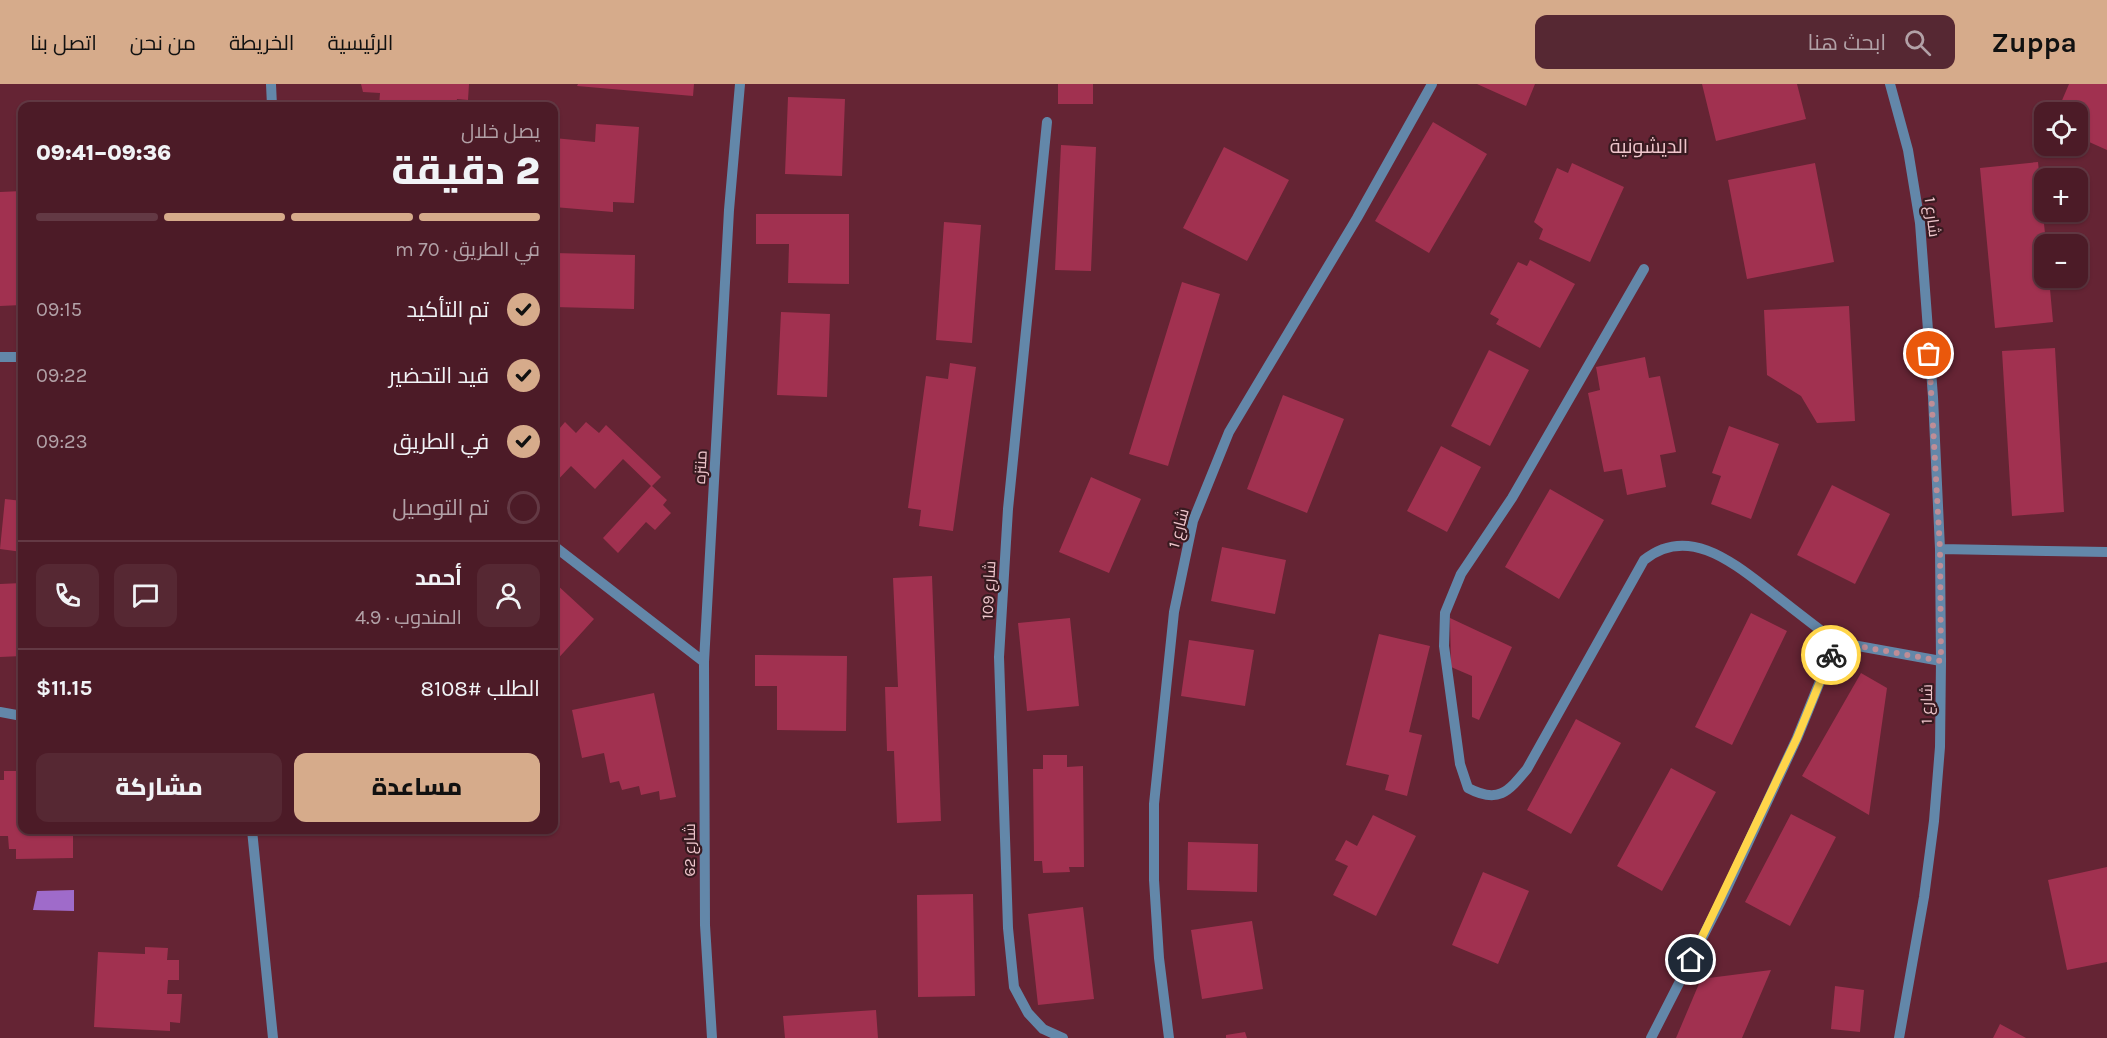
<!DOCTYPE html>
<html lang="ar">
<meta charset="utf-8">
<style>
:root{--surface:#4c1b27;--page:#562833;--text:#f1f3f6;--muted:#b2a1a7;--line:#633944;--accent:#d6ab8b}
body{margin:0;font-family:Karla,Cairo,sans-serif;background:var(--page);color:var(--text);direction:rtl;height:100vh;display:flex;flex-direction:column;font-size:22px;white-space:nowrap}
*{box-sizing:border-box;margin:0}
p{font-size:20px;color:var(--muted)}
.icon{flex:none;width:33px;height:33px;fill:none;stroke:currentColor;stroke-width:2;stroke-linecap:round;stroke-linejoin:round}
.map{position:relative;flex:1;overflow:hidden;direction:ltr}
.panel{position:absolute;left:18px;top:18px;width:540px;height:732px;display:flex;flex-direction:column;background:var(--surface);border-radius:12px;box-shadow:0 2px 4px #0004,0 0 0 2px var(--line);direction:rtl}
.panel>*{flex:none}
.fabs{position:absolute;left:2034px;top:18px;display:grid;gap:12px}
.fabs a{display:grid;place-items:center;width:54px;height:54px;border-radius:12px;background:var(--surface);box-shadow:0 2px 4px #0004,0 0 0 2px var(--line);font-size:30px}
.pin{position:absolute;display:grid;place-items:center;width:51px;height:51px;color:#fff;margin:-26px;border:3px solid #fff;border-radius:50%;box-shadow:0 2px 6px #0007}
.courier{position:absolute;display:grid;place-items:center;width:60px;height:60px;margin:-30px;border:4px solid #ffd54a;border-radius:50%;background:#fff;color:#222;box-shadow:0 2px 8px #0007}
.head em{font-style:normal;font-weight:800}
.head div{display:flex;flex-direction:column-reverse}
.head{display:flex;align-items:center;justify-content:space-between;height:102px;padding:0 18px}
h1{font-size:39px;font-weight:800;line-height:45px}
.bar{display:grid;grid-template-columns:repeat(4,1fr);gap:9px 6px;align-content:center;height:72px;padding:0 18px}
.bar i{height:8px;border-radius:4px;background:var(--line)}
.bar .current{background:var(--accent)}
.bar p{grid-column:span 4}
.line{display:flex;align-items:center;gap:15px;padding:0 18px;border-top:2px solid var(--line)}
.line div{flex:1}
.round{display:grid;place-items:center;flex:none;width:63px;height:63px;border-radius:12px;background:var(--page)}
ol{padding:0 18px;list-style:none}
li{display:flex;align-items:center;gap:18px;height:66px}
li p{margin-inline-start:auto}
li .icon{padding:6px;border-radius:50%;background:var(--accent);color:#111;stroke-width:4}
li:last-child{color:var(--muted)}
li i{width:33px;height:33px;border:3px solid var(--line);border-radius:50%}
.button{display:flex;gap:12px;margin-top:auto;padding:12px 18px}
.button a{flex:1;height:69px;border-radius:12px;background:var(--accent);color:#111;font-size:24px;font-weight:800;line-height:69px;text-align:center}
.button a+a{background:var(--page);color:var(--text)}
header{display:flex;align-items:center;gap:36px;box-sizing:border-box;height:84px;padding:0 30px;background:var(--accent);color:#111}
header strong{font-size:28px}
nav{display:flex;gap:33px;margin-inline-start:auto;font-size:21px}
.search{width:420px;height:54px;background:var(--page);display:flex;align-items:center;gap:15px;box-sizing:border-box;padding:0 21px;border-radius:12px;color:var(--muted);font-size:22px}
.map>svg:first-child{display:block}
.water{fill:#9f6bca}
.building{fill:#a13150}
.lines{fill:none;stroke-linecap:round;stroke-linejoin:round}
.minor{stroke:#6387a9;stroke-width:10}
.done{stroke:#be8d96;stroke-width:6;stroke-dasharray:0 10.8}
.route{stroke:#ffd54a;stroke-width:8}
.labels{text-anchor:middle;stroke-width:4.5;stroke-linejoin:round;paint-order:stroke}
.street-label{font-size:16px;fill:#eec5cb;stroke:#381a20}
.quarter-label{font-size:20px;fill:#eec5cb;stroke:#381a20}
</style>
<header>
<strong>Zuppa</strong>
<div class="search"><svg class="icon" aria-label="search" viewBox="0 0 24 24"><circle cx="10" cy="10" r="6"/><path d="M15 15l6 6"/></svg>ابحث هنا</div>
<nav><a>الرئيسية</a><a>الخريطة</a><a>من نحن</a><a>اتصل بنا</a></nav>
</header>
<div class="map">
<svg width="2107" height="954" viewBox="0 0 2107 954">
<rect width="100%" height="100%" fill="#652434"/>
<path class="water" d="M74 806V827L33 826 37 807Z"/>
<path class="building" d="M361 0H469L468 16 457 15 456 22H379L380 9 363 8Z
M578 0H694L693 12 577 2Z
M1058 0H1093V20H1058Z
M1477 0H1535L1526 22Z
M1702 0H1797L1806 35 1716 57Z
M2069 0H2107V66L2078 53V28H2057Z
M788 13 845 15 842 92 785 90Z
M1433 38 1487 70 1429 169 1375 137Z
M596 40 639 43 634 119 613 118V128L554 123V54L595 58Z
M1061 61 1096 63 1091 187 1055 186Z
M1224 63 1289 96 1247 177 1183 144Z
M2038 78 2046 160H2044V194H2049L2053 238 1995 244 1980 84Z
M1572 79 1624 103 1590 178 1539 155 1543 145 1534 138 1557 84 1568 89Z
M1815 79 1834 178 1747 195 1728 96Z
M22 107V221L0 222V108Z
M756 130H849V200L788 199 789 160H756Z
M944 138 981 141 972 259 936 256Z
M554 169 635 171 634 225 554 223Z
M1530 176 1575 200 1540 264 1496 240 1499 235 1490 230 1518 178 1527 182Z
M1182 198 1220 210 1168 382 1129 370Z
M1849 222 1855 337 1817 339 1801 312 1767 291 1764 226Z
M781 228 830 230 827 313 777 311Z
M2055 264 2064 428 2012 432 2002 267Z
M1489 266 1529 286 1490 362 1451 342Z
M1645 273 1649 294 1660 292 1676 368 1660 371 1666 403 1627 411 1622 385 1604 388 1588 309 1600 306 1596 283Z
M950 279 976 283 953 447 919 442 921 426 908 424 926 292 948 295Z
M1283 311 1344 335 1307 429 1247 405Z
M565 338 576 349 586 338 599 349 606 341 661 393 652 402 667 416 663 421 671 429 655 446 646 438 618 469 603 454 651 402 623 375 595 405 571 382 554 400V351Z
M1729 342 1779 360 1751 435 1711 420 1721 392 1712 389Z
M1441 362 1481 383 1447 448 1407 427Z
M1091 393 1141 415 1109 489 1059 468Z
M1832 401 1890 430 1855 500 1797 471Z
M1550 405 1604 436 1559 515 1505 483Z
M5 415 22 417V468L0 465Z
M1222 463 1286 476 1275 530 1211 517Z
M932 492 941 737 897 739 894 667H887L885 603H898L893 494Z
M22 499V572L0 573V500Z
M555 499 594 535 554 579V501Z
M1751 529 1787 547 1732 661 1695 643Z
M1070 534 1079 622 1027 627 1018 539Z
M1450 534 1512 563 1479 636 1472 633V592L1451 583Z
M1379 550 1430 562 1409 648 1422 651 1407 712 1385 706 1389 691 1346 681Z
M1189 556 1254 566 1245 622 1181 612Z
M755 571 847 572 846 647 777 646V602H755Z
M1861 589 1887 604 1869 731 1802 692Z
M654 609 676 713 660 716 659 707 641 711 639 702 622 706 619 697 610 699 604 669 582 674 572 626Z
M1576 635 1621 659 1571 750 1527 726Z
M1043 671H1067V683L1083 682 1084 783H1069L1070 788 1043 789 1042 777H1034L1033 685H1043Z
M1671 684 1716 708 1662 807 1617 782Z
M4 687H22V746H73V774L16 775V765H9L8 752H0V696H4Z
M1791 730 1836 753 1790 842 1745 818Z
M1373 731 1416 752 1376 832 1333 811 1348 782 1335 776 1346 756 1357 762Z
M1188 758 1258 760 1257 808 1187 806Z
M2107 783V878L2067 886 2048 796Z
M1483 788 1529 807 1498 880 1452 861Z
M973 810 975 912 918 913 917 811Z
M1083 823 1094 915 1038 921 1028 830Z
M1252 837 1263 905 1202 915 1191 846Z
M145 863 168 864 167 876H179V896H168L167 910H182L180 939 170 938V947L94 943 98 868 145 870Z
M1771 886 1742 954H1676L1701 895Z
M1835 902 1864 906 1860 948 1831 945Z
M876 926 878 954H785L783 932Z
M2000 940 2026 954H1993Z
M1245 948 1247 954H1226V951Z"/>
<g class="lines">
<path class="minor" d="M271 0 272 22
M1890 0 1908 66 1920 139 1933 313 1940 465 1941 577 1940 663 1934 737 1924 813 1899 954
M1047 38 1008 425 999 573 1008 844 1014 903 1028 929 1043 945 1063 954
M1644 185 1512 414 1461 490 1445 529 1444 562 1460 680 1468 704C1498 720 1508 708 1527 685L1644 476C1690 439 1737 482 1774 510 1794 526 1815 542 1836 558
M0 273H22
M554 462 704 578
M1940 465 2107 468
M0 628 22 632
M252 746 273 954
M712 954 705 841 704 578 729 126 740 0
M1169 954 1159 874 1154 796V720L1174 528 1193 437 1229 348 1357 134 1432 0
M1651 954 1721 817 1797 654 1836 558 1941 577"/>
</g>
<g class="lines">
<path class="done" d="M1831 571 1836 558 1941 577 1940 465 1929 270"/>
<path class="route" d="M1691 876 1797 654 1831 571"/>
</g>
<g class="labels">
<g class="street-label">
<text transform="translate(1933 133) rotate(83)" y="6">شارع 1</text>
<text transform="translate(700 383) rotate(-87)" y="6">منتزه</text>
<text transform="translate(1178 444) rotate(-75)" y="6">شارع 1</text>
<text transform="translate(988 506) rotate(-87)" y="6">شارع 109</text>
<text transform="translate(1926 620) rotate(-89)" y="6">شارع 1</text>
<text transform="translate(689 766) rotate(-90)" y="6">شارع 62</text>
</g>
<g class="quarter-label">
<text x="1649" y="69">الديشونية</text>
</g>
</g>
</svg>
<div class="fabs">
<a><svg class="icon" aria-label="locate" viewBox="0 0 24 24"><circle cx="12" cy="12" r="6"/><path d="M12 2v4M12 18v4M2 12h4M18 12h4"/></svg></a>
<a>+</a>
<a>−</a>
</div>
<div class="pin" style="left:1929px;top:270px;background:#ea580c"><svg class="icon" aria-label="bag" viewBox="0 0 24 24"><path d="M5 8h14l-1 12H6zM9 8a3 3 0 0 1 6 0"/></svg></div>
<div class="pin" style="left:1691px;top:876px;background:#1f2937"><svg class="icon" aria-label="home" viewBox="0 0 24 24"><path d="M3 11l9-7 9 7M6 9v11h12V9"/></svg></div>
<div class="courier" style="left:1831px;top:571px"><svg class="icon" aria-label="bike" viewBox="0 0 24 24"><circle cx="6" cy="16" r="4"/><circle cx="18" cy="16" r="4"/><path d="M6 16l4-8h5l3 8M10 8l3 8H6M13 5h3"/></svg></div>
<section class="panel">
<div class="head"><div><h1>2 دقيقة</h1><p>يصل خلال</p></div><em>09:36–09:41</em></div>
<div class="bar"><i class="current"></i><i class="current"></i><i class="current"></i><i></i><p>في الطريق · 70 m</p></div>
<ol>
<li><svg class="icon" aria-label="check" viewBox="0 0 24 24"><path d="M5 12l5 5 9-10"/></svg>تم التأكيد<p>09:15</p></li>
<li><svg class="icon" aria-label="check" viewBox="0 0 24 24"><path d="M5 12l5 5 9-10"/></svg>قيد التحضير<p>09:22</p></li>
<li><svg class="icon" aria-label="check" viewBox="0 0 24 24"><path d="M5 12l5 5 9-10"/></svg>في الطريق<p>09:23</p></li>
<li><i></i>تم التوصيل</li>
</ol>
<div class="line" style="height:108px"><a class="round"><svg class="icon" aria-label="person" viewBox="0 0 24 24"><circle cx="12" cy="8" r="4"/><path d="M4 21q1-7 8-7t8 7"/></svg></a><div><b>أحمد</b><p>المندوب · 4.9</p></div><a class="round"><svg class="icon" aria-label="chat" viewBox="0 0 24 24"><path d="M4 5h16v11H9l-5 4z"/></svg></a><a class="round"><svg class="icon" aria-label="phone" viewBox="0 0 24 24"><path d="M5 4h4l2 5-3 2q2 4 5 5l2-3 5 2v4C11 20 4 13 5 4z"/></svg></a></div>
<div class="line" style="height:78px"><div>الطلب #8108</div><b>$11.15</b></div>
<div class="button"><a>مساعدة</a><a>مشاركة</a></div>
</section>
</div>
